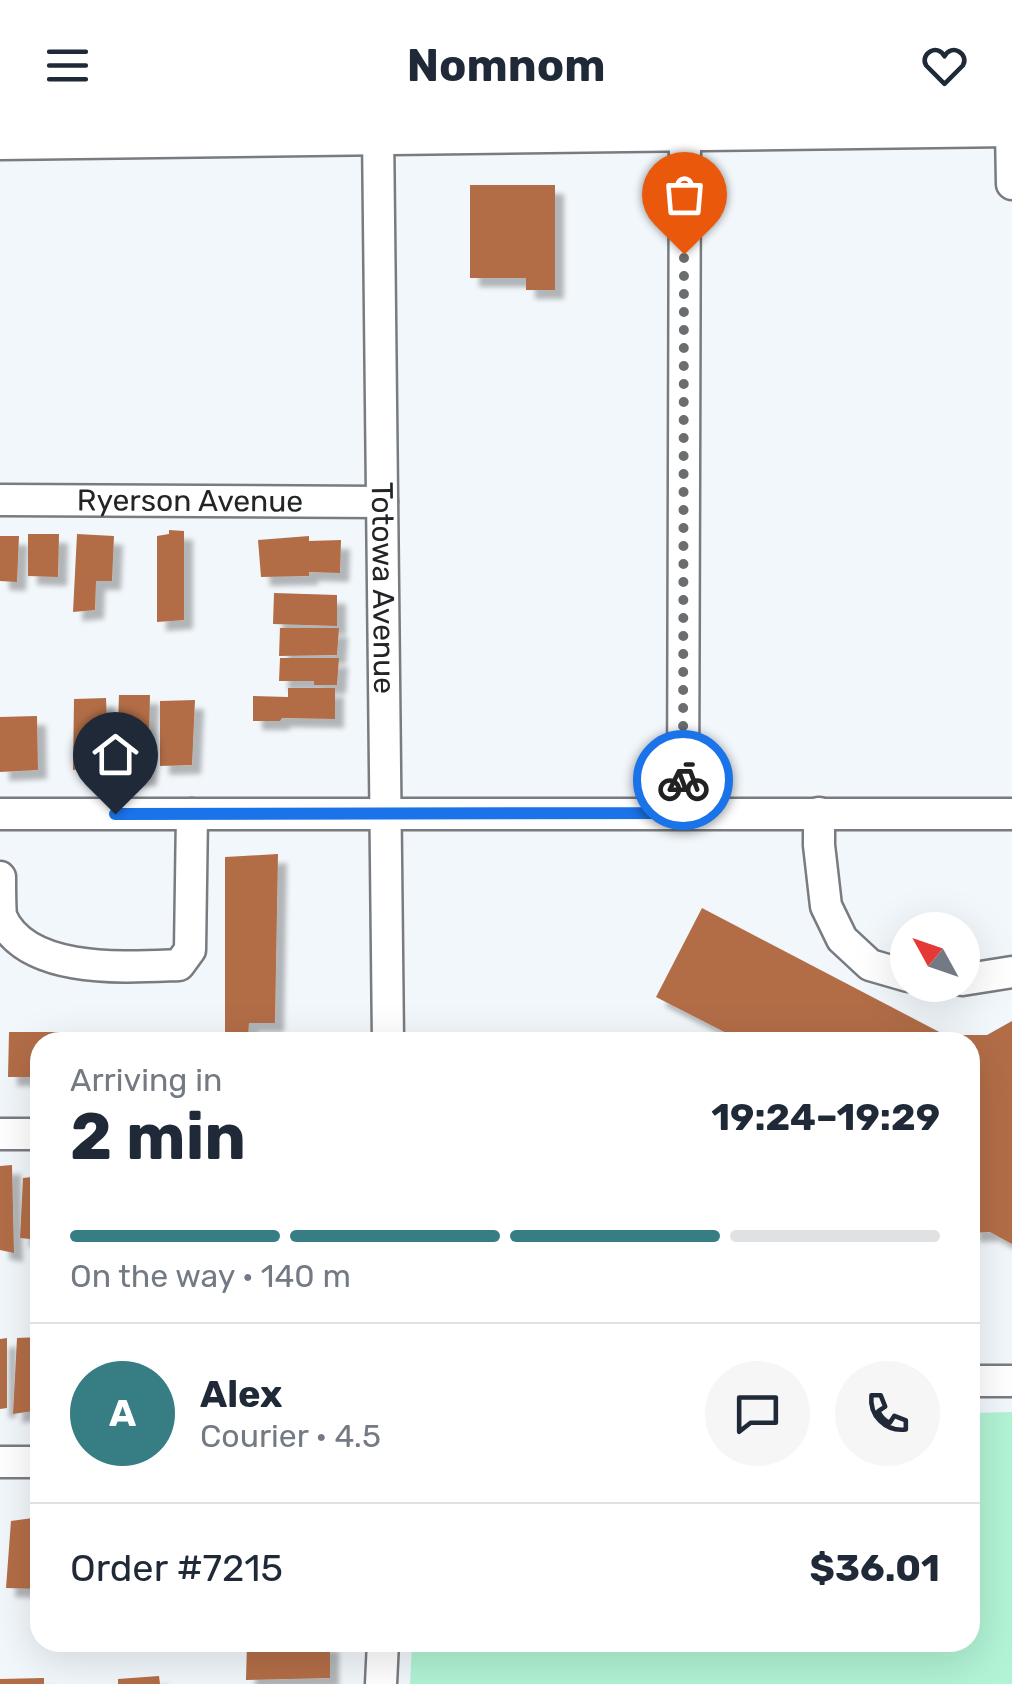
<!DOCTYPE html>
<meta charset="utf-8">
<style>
:root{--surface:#fff;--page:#f6f6f7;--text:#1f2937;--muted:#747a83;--line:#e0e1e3;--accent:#367e84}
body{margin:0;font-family:Rubik,sans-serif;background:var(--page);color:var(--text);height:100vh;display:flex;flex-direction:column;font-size:38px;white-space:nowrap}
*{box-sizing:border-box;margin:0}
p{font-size:32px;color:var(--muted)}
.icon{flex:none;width:55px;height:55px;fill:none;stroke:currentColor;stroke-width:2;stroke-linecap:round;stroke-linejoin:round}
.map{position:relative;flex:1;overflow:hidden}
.side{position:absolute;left:30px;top:902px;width:950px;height:620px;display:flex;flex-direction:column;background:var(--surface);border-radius:30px;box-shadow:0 10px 40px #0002}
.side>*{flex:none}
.needle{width:65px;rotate:310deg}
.tools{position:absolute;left:890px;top:782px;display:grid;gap:20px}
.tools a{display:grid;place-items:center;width:90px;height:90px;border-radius:50%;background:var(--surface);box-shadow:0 10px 40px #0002;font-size:50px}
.pin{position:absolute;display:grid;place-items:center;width:85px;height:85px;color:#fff;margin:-102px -42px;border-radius:50% 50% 50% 0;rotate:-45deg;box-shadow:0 0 10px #0007}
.pin .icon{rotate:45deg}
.courier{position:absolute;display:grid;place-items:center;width:100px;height:100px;margin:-50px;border:8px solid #1a73e8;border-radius:50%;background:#fff;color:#222;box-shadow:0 2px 12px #0007}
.summary em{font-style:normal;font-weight:700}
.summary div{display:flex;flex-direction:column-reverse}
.summary{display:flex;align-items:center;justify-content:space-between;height:170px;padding:0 40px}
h1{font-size:65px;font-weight:700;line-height:75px}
.bar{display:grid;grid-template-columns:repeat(4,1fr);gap:15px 10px;align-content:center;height:120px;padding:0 40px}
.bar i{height:12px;border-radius:8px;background:var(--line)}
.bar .selected{background:var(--accent)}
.bar p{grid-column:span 4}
.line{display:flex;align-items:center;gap:25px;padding:0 40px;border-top:2px solid var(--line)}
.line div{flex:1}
.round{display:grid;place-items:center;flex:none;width:105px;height:105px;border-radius:52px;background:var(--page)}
header{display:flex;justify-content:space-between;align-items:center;height:130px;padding:0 40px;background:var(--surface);font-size:45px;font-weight:700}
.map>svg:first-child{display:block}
.green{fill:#b1f3d4}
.building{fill:#b26d46;filter:url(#shadow)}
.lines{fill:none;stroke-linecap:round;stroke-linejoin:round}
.minor-casing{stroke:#787c80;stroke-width:35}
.minor{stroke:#fff;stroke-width:30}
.done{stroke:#6b6e70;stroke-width:10;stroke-dasharray:0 18}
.route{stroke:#1a73e8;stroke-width:12}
.labels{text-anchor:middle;stroke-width:10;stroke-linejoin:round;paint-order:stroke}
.street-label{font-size:30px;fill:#222425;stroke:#fff}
</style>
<header><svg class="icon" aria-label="menu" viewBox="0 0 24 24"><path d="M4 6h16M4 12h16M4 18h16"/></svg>Nomnom<svg class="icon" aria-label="heart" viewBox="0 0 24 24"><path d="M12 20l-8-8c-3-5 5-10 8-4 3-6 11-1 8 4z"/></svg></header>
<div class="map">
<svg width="1012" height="1554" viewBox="0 0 1012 1554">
<defs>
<filter id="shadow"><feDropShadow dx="9" dy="9" stdDeviation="2.5" flood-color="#0004"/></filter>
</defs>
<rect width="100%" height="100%" fill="#f2f7fb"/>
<path class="green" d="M1012 1282V1554H410L412 1513 970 1512V1283Z"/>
<path class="building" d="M470 55H555V160H526V148H470Z
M169 400 184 401V490L157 492V406L169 404Z
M28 404H59L58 447 28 446Z
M77 404 114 406 112 451H96L95 480 73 482Z
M0 406H19L17 452 0 451Z
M309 406V411L341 410 340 443 309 442V446L261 447 258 410Z
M274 463 337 465V496L273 494Z
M280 498H339L337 525 279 526Z
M280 528H339L337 555H314V551H279Z
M288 558H335V589L282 588 280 591H253V566L288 567Z
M119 565H150L148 647 116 648Z
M106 568 108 622 100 623 103 647 81 648V639L73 640 74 569Z
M195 570 192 635 160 636V571Z
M37 586 38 640 0 642V587Z
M278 724 275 893H249L248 907H289V912H40V947H8L9 902H225V727Z
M702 778 945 905H987L1012 891V1114L990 1102 970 1103V912H744L656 867Z
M12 1035 14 1123 0 1120V1036Z
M40 1046V1110L20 1108 23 1048Z
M40 1207V1280L13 1284 17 1208Z
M7 1208V1278L0 1279V1209Z
M40 1387 38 1459 6 1458 11 1391Z
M247 1512H330V1548L246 1550Z
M159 1546 160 1554H118V1549Z
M44 1548V1554H0V1549Z"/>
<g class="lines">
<g class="minor-casing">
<g id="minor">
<path id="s1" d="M378 0 388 912"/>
<path d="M1011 0 1012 54"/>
<path d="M0 14 1012 1"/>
<path id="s2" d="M0 370 382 372"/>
<path d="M683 683 685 0"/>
<path d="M819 683V715L826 776 842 809 870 835 908 846"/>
<path d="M0 684H1012"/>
<path d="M0 747C0 759 0 776 1 786 26 845 128 837 179 835L190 820 192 684"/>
<path d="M962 850 1012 842"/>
<path d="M0 1004H40"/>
<path d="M970 1251H1012"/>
<path d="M0 1332H40"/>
<path d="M381 1554 383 1512"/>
</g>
</g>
<use href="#minor" class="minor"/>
</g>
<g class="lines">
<path class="done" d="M683 650 684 124"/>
<path class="route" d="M115 684 683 683V650"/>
</g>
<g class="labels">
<g class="street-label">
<text dy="10" stroke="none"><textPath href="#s2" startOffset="190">Ryerson Avenue</textPath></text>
<text dy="10" stroke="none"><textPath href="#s1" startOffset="458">Totowa Avenue</textPath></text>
</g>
</g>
</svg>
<div class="tools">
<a><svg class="needle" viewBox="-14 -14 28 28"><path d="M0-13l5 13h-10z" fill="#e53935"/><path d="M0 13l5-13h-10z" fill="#747a83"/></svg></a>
</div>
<div class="pin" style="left:684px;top:124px;background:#ea580c"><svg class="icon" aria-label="bag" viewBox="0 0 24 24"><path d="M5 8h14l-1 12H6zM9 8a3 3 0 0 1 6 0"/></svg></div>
<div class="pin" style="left:115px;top:684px;background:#1f2937"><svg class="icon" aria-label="home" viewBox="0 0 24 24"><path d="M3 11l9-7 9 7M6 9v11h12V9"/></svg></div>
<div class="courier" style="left:683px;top:650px"><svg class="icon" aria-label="bike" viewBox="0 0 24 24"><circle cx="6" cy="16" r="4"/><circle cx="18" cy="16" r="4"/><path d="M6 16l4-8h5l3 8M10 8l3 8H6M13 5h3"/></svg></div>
<section class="side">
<div class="summary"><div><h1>2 min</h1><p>Arriving in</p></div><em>19:24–19:29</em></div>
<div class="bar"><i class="selected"></i><i class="selected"></i><i class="selected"></i><i></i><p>On the way · 140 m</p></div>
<div class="line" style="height:180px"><b class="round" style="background:var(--accent);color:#fff">A</b><div><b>Alex</b><p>Courier · 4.5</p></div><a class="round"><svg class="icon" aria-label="chat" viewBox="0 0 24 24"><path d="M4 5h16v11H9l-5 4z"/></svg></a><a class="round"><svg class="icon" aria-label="phone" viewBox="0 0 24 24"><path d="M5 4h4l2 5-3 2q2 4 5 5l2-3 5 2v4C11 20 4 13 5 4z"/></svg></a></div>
<div class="line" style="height:130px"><div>Order #7215</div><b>$36.01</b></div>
</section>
</div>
